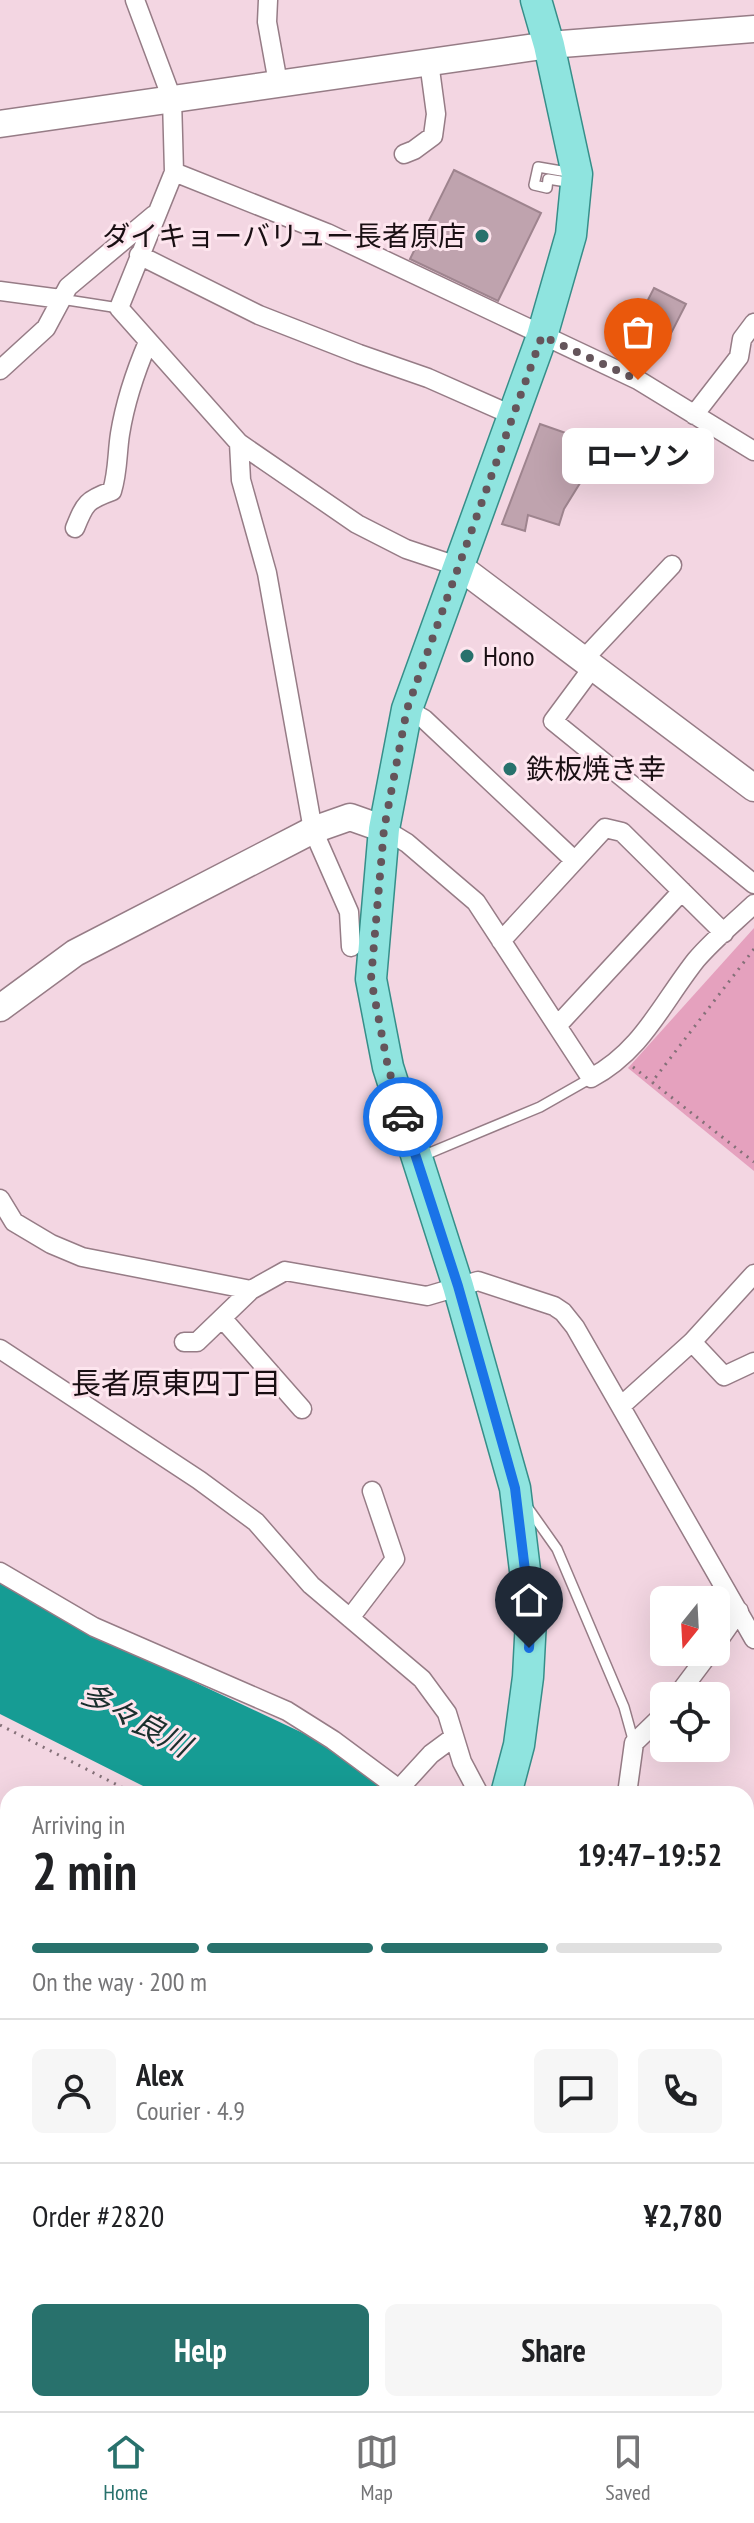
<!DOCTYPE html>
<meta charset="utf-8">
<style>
:root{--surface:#fff;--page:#f6f6f6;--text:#202124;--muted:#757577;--line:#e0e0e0;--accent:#28716c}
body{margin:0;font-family:"PT Sans Narrow","Noto Sans JP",sans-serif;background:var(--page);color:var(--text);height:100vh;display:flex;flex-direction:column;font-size:30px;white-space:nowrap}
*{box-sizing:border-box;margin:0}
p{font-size:26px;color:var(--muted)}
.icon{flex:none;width:44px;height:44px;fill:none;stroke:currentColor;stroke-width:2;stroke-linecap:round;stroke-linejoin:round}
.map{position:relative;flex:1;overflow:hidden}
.sheet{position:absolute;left:0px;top:1786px;width:754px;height:626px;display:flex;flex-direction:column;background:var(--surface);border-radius:24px 24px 0 0;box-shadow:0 8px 32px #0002}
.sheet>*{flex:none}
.needle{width:52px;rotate:198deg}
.fabs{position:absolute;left:650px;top:1586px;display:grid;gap:16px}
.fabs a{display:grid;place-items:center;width:80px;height:80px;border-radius:12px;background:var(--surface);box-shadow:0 8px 32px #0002;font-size:40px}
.pin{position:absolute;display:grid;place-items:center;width:68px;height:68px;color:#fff;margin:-82px -34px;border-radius:50% 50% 50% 0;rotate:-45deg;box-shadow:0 0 8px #0007}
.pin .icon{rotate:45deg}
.courier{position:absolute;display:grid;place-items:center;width:80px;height:80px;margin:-40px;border:6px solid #1a73e8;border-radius:50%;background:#fff;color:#222;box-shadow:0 2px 10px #0007}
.bubble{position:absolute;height:56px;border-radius:12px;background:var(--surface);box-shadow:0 8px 32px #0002;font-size:26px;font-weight:700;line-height:56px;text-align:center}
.overview em{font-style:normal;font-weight:700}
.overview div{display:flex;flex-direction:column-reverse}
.overview{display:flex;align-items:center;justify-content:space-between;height:136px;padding:0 32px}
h1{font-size:52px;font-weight:700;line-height:60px}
.bar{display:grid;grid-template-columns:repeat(4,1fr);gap:12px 8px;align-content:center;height:96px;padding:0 32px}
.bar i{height:10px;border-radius:6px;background:var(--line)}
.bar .current{background:var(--accent)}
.bar p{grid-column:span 4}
.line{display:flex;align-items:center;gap:20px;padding:0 32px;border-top:2px solid var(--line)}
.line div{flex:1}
.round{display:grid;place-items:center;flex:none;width:84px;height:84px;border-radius:12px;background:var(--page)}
.cta{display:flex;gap:16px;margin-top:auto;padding:16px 32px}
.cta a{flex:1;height:92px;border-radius:12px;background:var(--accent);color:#fff;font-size:32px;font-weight:700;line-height:92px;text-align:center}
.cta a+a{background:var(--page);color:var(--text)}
.tab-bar{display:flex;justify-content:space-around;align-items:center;height:112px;border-top:2px solid var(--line);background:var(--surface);font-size:22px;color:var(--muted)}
.tab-bar a{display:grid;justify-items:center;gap:4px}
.tab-bar .current{color:var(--accent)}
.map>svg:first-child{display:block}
.green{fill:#e5a1be}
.water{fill:#169c94}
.building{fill:#bfa3ae;stroke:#9e848e;stroke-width:2}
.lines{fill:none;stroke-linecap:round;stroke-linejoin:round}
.lane-casing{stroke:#967c86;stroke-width:12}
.street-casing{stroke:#967c86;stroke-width:21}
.secondary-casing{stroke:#967c86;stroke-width:29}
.primary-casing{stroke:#368e89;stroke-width:33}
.path{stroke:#847078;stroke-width:3;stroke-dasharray:2 6;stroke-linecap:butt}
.lane{stroke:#fff;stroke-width:9}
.street{stroke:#fff;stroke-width:18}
.secondary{stroke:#fff;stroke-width:26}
.primary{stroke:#8fe4df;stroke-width:30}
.done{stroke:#65555b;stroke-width:8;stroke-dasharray:0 14.4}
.route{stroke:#1a73e8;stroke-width:10}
.poi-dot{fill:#28716c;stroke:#fde5ee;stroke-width:3}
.labels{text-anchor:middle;stroke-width:6;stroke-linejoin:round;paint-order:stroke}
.poi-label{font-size:28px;fill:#190f13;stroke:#fde5ee;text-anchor:start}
.neighbourhood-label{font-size:30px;fill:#190f13;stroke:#fde5ee}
.water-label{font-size:30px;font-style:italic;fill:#1a2f2d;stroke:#fde5ee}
</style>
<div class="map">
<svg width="754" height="2411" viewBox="0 0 754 2411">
<rect width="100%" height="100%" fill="#f3d6e2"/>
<path class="green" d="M754 928V1171L628 1068Z"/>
<path class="water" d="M0 1581 82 1629 322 1742 398 1794H159L0 1714Z
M324 2404H469L464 2411H321Z"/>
<path class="building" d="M454 170 541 213 498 301 410 259Z
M654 288 686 304 663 349 631 333Z
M540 424 603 446 564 509 559 525 528 515 525 531 502 524Z"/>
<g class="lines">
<g class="lane-casing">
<path id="lane" d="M573 183 548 179 547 188 534 185 538 167 573 173
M61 299 119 308
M420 1157 540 1107 591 1078
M528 1508 557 1549 624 1707 634 1743
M746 2349 754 2341"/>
</g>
<g class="street-casing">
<path id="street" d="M135 0 172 99 174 172 119 308 239 443 357 524 406 549 460 567
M268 0 267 22 278 83
M404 154 414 150 433 136 436 114 429 62
M174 172 327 233 638 380 754 451
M139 255 259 315 359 354 428 378 514 416
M0 291 61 299
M0 370 46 328 68 287 154 215
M694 415 739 357 742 339 754 323
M239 443 241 480 267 573 313 830 349 912 351 947
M75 528C85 503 87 500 112 491 118 472 117 453 120 434 125 403 136 370 148 342
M583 660 672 565
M593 667 553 721 754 884
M407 709 424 719 574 860
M384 829 407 843 476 902 591 1078C642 1051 662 1003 696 960 713 940 735 922 754 904
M501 941 605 828 622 832 724 933
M557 1026 682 891
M0 1199 14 1222 51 1244 82 1257 251 1290 285 1271 427 1296 478 1281 554 1306 563 1312 575 1327 754 1639
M222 1318 302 1409
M184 1342H197L251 1290
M692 1342 724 1376 754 1362
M0 1349 199 1480 256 1522 311 1585 422 1679 447 1713 462 1762 479 1794
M621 1406 692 1342 754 1274
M0 1572 94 1627 287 1711 333 1740 399 1789 431 1754 454 1737
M350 1618 395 1559 372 1491
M716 1644 739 1611
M677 1696 710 1652
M627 1794 634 1743 664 1714
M746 1901 754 1905
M746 1984 754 1974
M746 2083 754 2092
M666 2404 672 2411"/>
</g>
<g class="secondary-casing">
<path id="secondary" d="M0 124 549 45 754 29
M460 567 754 788
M0 1008 75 953 313 830 350 817 384 829
M149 2411 152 2404"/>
</g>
<g class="primary-casing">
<path id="primary" d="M506 1794 519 1745 528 1677 531 1620 515 1488 458 1286 388 1067 371 979 384 829 407 709 542 336 571 235 577 174 549 45 536 0
M535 2404 536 2411"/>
</g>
<path class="path" d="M754 949 652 1082 754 1162
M633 1067 652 1082
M0 1725 135 1794"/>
<use href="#lane" class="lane"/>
<use href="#street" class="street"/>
<use href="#secondary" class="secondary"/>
<use href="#primary" class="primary"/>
</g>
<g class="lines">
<path class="done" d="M403 1117 388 1067 371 979 384 829 407 709 542 336 638 380"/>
<path class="route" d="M403 1117 458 1286 515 1488 531 1620 529 1648"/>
</g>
<g class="poi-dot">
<circle cx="482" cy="236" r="8"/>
<circle cx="467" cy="656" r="8"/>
<circle cx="510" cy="769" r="8"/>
</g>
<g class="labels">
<g class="poi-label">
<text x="466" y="246" text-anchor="end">ダイキョーバリュー長者原店</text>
<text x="483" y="666">Hono</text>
<text x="526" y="779">鉄板焼き幸</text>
</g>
<g class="neighbourhood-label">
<text x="176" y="1394">長者原東四丁目</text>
</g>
<g class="water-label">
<text transform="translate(135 1720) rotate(29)" y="10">多々良川</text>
</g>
</g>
</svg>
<div class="fabs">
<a><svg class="needle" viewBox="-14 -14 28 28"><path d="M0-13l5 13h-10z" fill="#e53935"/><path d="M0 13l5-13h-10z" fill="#757577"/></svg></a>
<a><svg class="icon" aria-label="locate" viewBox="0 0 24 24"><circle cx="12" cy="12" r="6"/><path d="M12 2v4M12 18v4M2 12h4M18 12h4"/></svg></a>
</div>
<div class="pin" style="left:638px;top:380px;background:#ea580c"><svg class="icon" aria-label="bag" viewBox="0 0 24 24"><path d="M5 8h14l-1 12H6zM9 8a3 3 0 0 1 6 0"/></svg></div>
<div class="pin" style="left:529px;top:1648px;background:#1f2937"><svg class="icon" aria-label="home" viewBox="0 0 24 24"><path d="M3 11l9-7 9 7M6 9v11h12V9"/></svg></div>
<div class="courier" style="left:403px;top:1117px"><svg class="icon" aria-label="car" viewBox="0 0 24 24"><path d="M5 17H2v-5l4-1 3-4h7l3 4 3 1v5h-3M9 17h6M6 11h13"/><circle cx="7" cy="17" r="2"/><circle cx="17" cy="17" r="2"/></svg></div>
<div class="bubble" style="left:562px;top:428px;width:152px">ローソン</div>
<section class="sheet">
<div class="overview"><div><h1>2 min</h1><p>Arriving in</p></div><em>19:47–19:52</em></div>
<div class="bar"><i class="current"></i><i class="current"></i><i class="current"></i><i></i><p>On the way · 200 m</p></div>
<div class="line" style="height:144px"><a class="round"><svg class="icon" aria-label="person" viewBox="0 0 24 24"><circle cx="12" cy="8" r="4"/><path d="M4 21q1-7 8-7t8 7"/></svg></a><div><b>Alex</b><p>Courier · 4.9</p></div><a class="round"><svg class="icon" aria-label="chat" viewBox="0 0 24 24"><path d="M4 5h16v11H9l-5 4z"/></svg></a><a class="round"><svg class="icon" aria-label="phone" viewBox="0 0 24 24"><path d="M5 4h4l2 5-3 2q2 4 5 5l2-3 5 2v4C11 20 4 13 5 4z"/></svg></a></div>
<div class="line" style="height:104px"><div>Order #2820</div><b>¥2,780</b></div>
<div class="cta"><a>Help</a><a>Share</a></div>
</section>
</div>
<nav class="tab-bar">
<a class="current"><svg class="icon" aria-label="home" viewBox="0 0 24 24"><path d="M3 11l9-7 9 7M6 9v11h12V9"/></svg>Home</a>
<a><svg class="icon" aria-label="map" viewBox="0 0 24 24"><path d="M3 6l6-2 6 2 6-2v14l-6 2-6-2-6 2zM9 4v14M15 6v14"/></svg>Map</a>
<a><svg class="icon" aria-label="saved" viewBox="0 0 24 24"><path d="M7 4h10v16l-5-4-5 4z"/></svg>Saved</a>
</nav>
